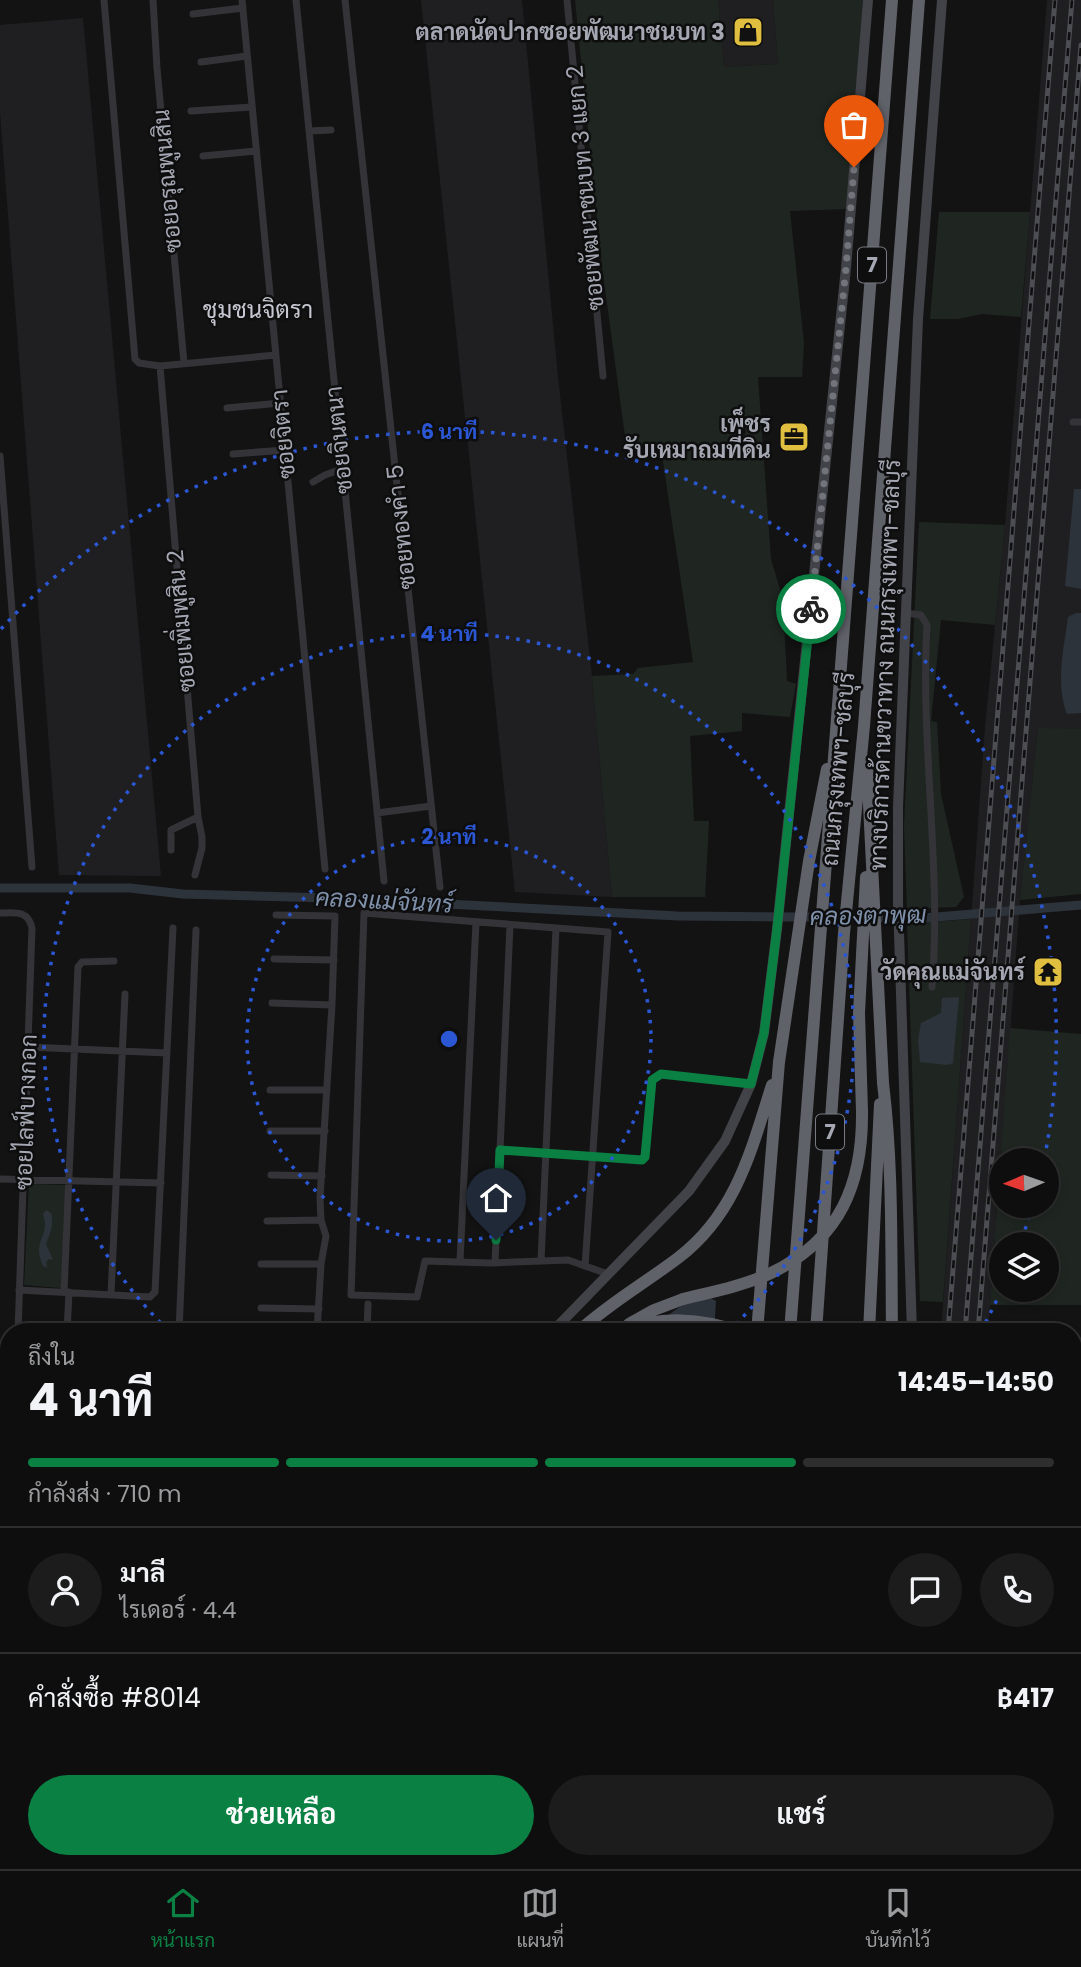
<!DOCTYPE html>
<html lang="th">
<meta charset="utf-8">
<style>
:root{--surface:#0e0e0f;--page:#1c1c1d;--text:#f1f3f6;--muted:#9b9c9e;--line:#2e2e2f;--accent:#0b8043}
body{margin:0;font-family:Poppins,Sarabun,sans-serif;background:var(--page);color:var(--text);height:100vh;display:flex;flex-direction:column;font-size:26px;white-space:nowrap}
*{box-sizing:border-box;margin:0}
p{font-size:23px;color:var(--muted)}
.icon{flex:none;width:38px;height:38px;fill:none;stroke:currentColor;stroke-width:2;stroke-linecap:round;stroke-linejoin:round}
.map{position:relative;flex:1;overflow:hidden}
.sheet{position:absolute;left:0px;top:1323px;width:1082px;height:546px;display:flex;flex-direction:column;background:var(--surface);border-radius:28px 28px 0 0;box-shadow:0 4px 10px #0003,0 0 0 2px var(--line)}
.sheet>*{flex:none}
.needle{width:46px;rotate:268deg}
.buttons{position:absolute;left:989px;top:1148px;display:grid;gap:14px}
.buttons a{display:grid;place-items:center;width:70px;height:70px;border-radius:50%;background:var(--surface);box-shadow:0 4px 10px #0003,0 0 0 2px var(--line);font-size:35px}
.pin{position:absolute;display:grid;place-items:center;width:60px;height:60px;color:#fff;margin:-72px -30px;border-radius:50% 50% 50% 0;rotate:-45deg;box-shadow:0 0 7px #0007}
.pin .icon{rotate:45deg}
.courier{position:absolute;display:grid;place-items:center;width:70px;height:70px;margin:-35px;border:5px solid #0b8043;border-radius:50%;background:#fff;color:#222;box-shadow:0 2px 9px #0007}
.overview em{font-style:normal;font-weight:700}
.overview div{display:flex;flex-direction:column-reverse}
.overview{display:flex;align-items:center;justify-content:space-between;height:119px;padding:0 28px}
h1{font-size:46px;font-weight:700;line-height:52px}
.bar{display:grid;grid-template-columns:repeat(4,1fr);gap:10px 7px;align-content:center;height:84px;padding:0 28px}
.bar i{height:9px;border-radius:5px;background:var(--line)}
.bar .selected{background:var(--accent)}
.bar p{grid-column:span 4}
.line{display:flex;align-items:center;gap:18px;padding:0 28px;border-top:2px solid var(--line)}
.line div{flex:1}
.round{display:grid;place-items:center;flex:none;width:74px;height:74px;border-radius:37px;background:var(--page)}
.primary-button{display:flex;gap:14px;margin-top:auto;padding:14px 28px}
.primary-button a{flex:1;height:80px;border-radius:42px;background:var(--accent);color:#fff;font-size:28px;font-weight:700;line-height:80px;text-align:center}
.primary-button a+a{background:var(--page);color:var(--text)}
.menu{display:flex;justify-content:space-around;align-items:center;height:98px;border-top:2px solid var(--line);background:var(--surface);font-size:19px;color:var(--muted)}
.menu a{display:grid;justify-items:center;gap:4px}
.menu .selected{color:var(--accent)}
.map>svg:first-child{display:block}
.built{fill:#1f1f21}
.green{fill:#1f2621;fill-rule:evenodd}
.water{fill:#2d333b}
.lines{fill:none;stroke-linecap:round;stroke-linejoin:round}
.canal{stroke:#2d333b;stroke-width:9}
.street{stroke:#343438;stroke-width:7}
.secondary{stroke:#424348;stroke-width:10}
.highway{stroke:#606269;stroke-width:12}
.rail-casing{stroke:#4d4e53;stroke-width:5}
.rail{stroke:#0e0e0f;stroke-width:2.5;stroke-dasharray:8;stroke-linecap:butt}
.highway-bridge{stroke:#606269;stroke-width:12}
.done{stroke:#72747b;stroke-width:7;stroke-dasharray:0 12.6}
.route{stroke:#0b8043;stroke-width:9}
.ring{fill:none;stroke:#2b57d4;stroke-width:3.5;stroke-dasharray:3.5 7}
.labels{text-anchor:middle;stroke-width:5;stroke-linejoin:round;paint-order:stroke}
.shield{fill:#0e0e0f;stroke:#787a82;stroke-width:2}
.shield-label{font-size:21px;font-weight:bold;fill:#a5a8b3}
.poi-label{font-size:23px;font-weight:bold;fill:#a5a8b3;stroke:#0e0e0f;text-anchor:end}
.street-label{font-size:23px;fill:#a5a8b3;stroke:#0e0e0f}
.neighbourhood-label{font-size:24px;fill:#c6c7d0;stroke:#0e0e0f}
.water-label{font-size:24px;font-style:italic;fill:#7f91ab;stroke:#0e0e0f}
.centre{fill:#2b57d4;stroke:#0e0e0f;stroke-width:3.5}
.ring-label{font-size:21px;text-anchor:middle;font-weight:bold;fill:#2b57d4;stroke:#0e0e0f;stroke-width:5;stroke-linejoin:round;paint-order:stroke}
</style>
<div class="map">
<svg width="1081" height="1869" viewBox="0 0 1081 1869">
<rect width="100%" height="100%" fill="#131314"/>
<path class="built" d="M421 0H522L558 377 592 676 612 897 515 892Z
M718 0H773L778 64 724 67Z
M1047 0H1081V729H1038L1020 900 988 1332H941L985 727 1005 525Z
M83 18 161 876 59 875 0 112V25Z
M902 1860H947L946 1869H901Z"/>
<path class="green" d="M575 0H718L724 67 778 64 773 0H863L847 209 790 211 804 343 802 377H758L771 559 783 600 787 681 796 684 790 717 742 713V731L690 736 694 821H709L705 897H612L592 676 633 674 638 668 693 662 661 448 627 451 601 259Z
M939 212H1030L1021 317 982 314 958 319H930Z
M919 522 1005 525 995 625 941 620 931 721 937 722 941 794 964 897 956 907 907 909 904 826Z
M1038 728 1081 729V894L1020 900Z
M971 919 943 1302 920 1301 907 924Z
M1010 1028 1081 1034V1305H990ZM1001 1160H1046V1206H1001ZM1001 1244H1046V1290H1001Z
M29 1184 66 1185 61 1288 24 1285Z
M0 1771H9V1798L0 1799Z
M9 1815V1838L0 1837V1816Z
M495 1860H588L598 1869H519Z
M614 1860H641L648 1869H622Z"/>
<path class="water" d="M1074 489H1081V589L1065 586Z
M1076 613H1081V713L1067 714C1055 683 1064 648 1068 617Z
M959 997 953 1063 947 1065 920 1062 918 1040 921 1023 941 1013 942 998Z
M46 1210 51 1213C54 1226 50 1233 46 1244L53 1260 49 1259 46 1262 47 1268 43 1266C31 1239 51 1238 43 1214Z
M700 1292 716 1301 714 1332H645Z"/>
<g class="lines">
<path class="canal" d="M0 888H130L183 894 331 898 678 916 924 918 1081 905"/>
<path class="street" d="M104 0 135 359 139 363 160 366 276 355
M153 0 157 68 184 363
M242 0 325 869
M296 0 384 881
M345 0 440 887
M567 0 603 376
M193 14 243 8
M201 62 247 56
M191 111 252 107
M309 131 331 130
M203 156 256 151
M160 366 198 817 202 837V848L195 875
M227 408 280 403
M1073 422H1081
M233 454 285 450
M0 456 32 867
M313 482 325 475 342 469
M906 613 921 615 927 625C920 746 942 866 932 987
M377 813 431 806
M171 850V830L198 817
M0 913C16 913 28 910 32 928L18 1332
M276 915 335 916 332 1005 320 1198 321 1220 326 1236 321 1264 317 1332
M274 959 334 960
M272 1003 332 1005
M28 1047 167 1053
M270 1090H327
M270 1131H325
M500 1150 642 1160 645 1157 652 1080 661 1074 751 1084
M271 1175 322 1176
M0 1179 161 1183
M267 1221 321 1220
M460 1261 476 922
M541 1261 556 928
M495 1263 510 925
M261 1264H321
M585 1266 608 932 364 913 351 1295 417 1297 425 1261 490 1263 568 1260 608 1274
M19 1290 150 1297 155 1292 173 928
M64 1292 78 967 82 962 114 961
M111 1295 125 994
M261 1308 319 1309
M367 1325 413 1326
M67 1332 69 1292
M179 1332 196 930
M367 1332 368 1304
M0 1420 9 1421
M1073 1459H1081
M0 1841 9 1842
M112 1860 128 1869
M240 1860 264 1864 274 1869
M14 1869 16 1860
M70 1869 72 1860
M170 1869 202 1860
M318 1869 341 1860
M351 1869 362 1860
M449 1869 450 1860"/>
<path class="secondary" d="M552 1332 689 1191 725 1141 751 1084 764 1033 777 929 846 268 868 0
M912 1332 898 902V807L918 319 942 0
M1073 1598 1081 1599
M0 1609 9 1608
M0 1805 9 1804
M606 1860 615 1869"/>
<path class="highway" d="M867 765 883 1083C893 1165 891 1249 892 1332
M862 1111 859 1013 866 877
M629 1324 654 1310 683 1299
M578 1332C608 1304 645 1283 678 1258 736 1214 751 1151 772 1085
M622 1332C658 1315 702 1318 740 1332
M757 1332 779 1062 809 861 827 769
M790 1332 892 0
M816 1332 844 933 864 726 919 0
M869 1332 880 1104
M1073 1616 1081 1617
M1073 1634 1081 1635
M0 1639 9 1638
M0 1656 9 1655
M1073 1672 1081 1673
M0 1674 9 1673
M0 1691 9 1690
M1073 1702 1081 1703
M0 1720H9
M0 1735H9
M1073 1737 1081 1738
M0 1758H9
M1073 1760 1081 1761
M649 1860 656 1869
M724 1860 726 1869
M842 1860 844 1869
M701 1869 702 1860
M748 1869V1860
M778 1869V1860
M813 1869 814 1860
M1027 1869 1029 1860
M1078 1869 1081 1867"/>
<g class="rail-casing">
<path id="rail" d="M948 1332 1055 0
M965 1332 1072 0
M978 1332 1081 45
M901 1869V1860
M929 1869 930 1860"/>
</g>
<use href="#rail" class="rail"/>
<path class="highway-bridge" d="M683 1299C712 1292 743 1286 771 1273 840 1240 863 1184 862 1111"/>
</g>
<g class="lines">
<path class="done" d="M811 609 846 268 854 167"/>
<path class="route" d="M496 1240 500 1150 642 1160 645 1157 652 1080 661 1074 751 1084 764 1033 777 929 811 609"/>
</g>
<g class="ring">
<circle cx="449" cy="1039" r="202"/>
<path d="M168 1330A405 405 0 1 1 730 1330"/>
<path d="M1032 1206A607 607 0 0 1 1021 1242M1001 1291A607 607 0 0 1 982 1329M1 629A607 607 0 0 1 1044 1160"/>
</g>
<defs>
<g id="shop-square" transform="scale(1.575)"><rect x="-9" y="-9" width="18" height="18" rx="4" fill="#e0be3f" stroke="#0e0e0f"/><path d="M-5-2.5h2.3a2.7 3.5 0 0 1 5.4 0H5L5.5 6h-11ZM-1.5-2.5h3a1.5 2.3 0 0 0-3 0Z" fill="#111"/></g>
<g id="office-square" transform="scale(1.575)"><rect x="-9" y="-9" width="18" height="18" rx="4" fill="#e0be3f" stroke="#0e0e0f"/><path d="M-6-3h4V-5.5h4V-3h4V5H-6ZM-1-4.5V-3h2v-1.5ZM-6 0V1H6V0Z" fill="#111"/></g>
<g id="temple-square" transform="scale(1.575)"><rect x="-9" y="-9" width="18" height="18" rx="4" fill="#e0be3f" stroke="#0e0e0f"/><path d="M0-6L5-2H3V0L6.5 2.5H4V6H1.5V3h-3V6H-4V2.5H-6.5L-3 0V-2H-5Z" fill="#111"/></g>
</defs>
<g fill-rule="evenodd">
<use href="#shop-square" x="748" y="32"/>
<use href="#office-square" x="794" y="437"/>
<use href="#temple-square" x="1048" y="972"/>
</g>
<g class="labels">
<g class="shield">
<rect x="858" y="247.5" width="28" height="35" rx="5"/>
<rect x="816" y="1114.5" width="28" height="35" rx="5"/>
</g>
<g class="shield-label">
<text x="872" y="272">7</text>
<text x="830" y="1139">7</text>
</g>
<g class="poi-label">
<text x="725" y="40">ตลาดนัดปากซอยพัฒนาชนบท 3</text>
<text x="771" y="432">เพ็ชร<tspan x="771" dy="26">รับเหมาถมที่ดิน</tspan></text>
<text x="1025" y="980">วัดคุณแม่จันทร์</text>
</g>
<g class="street-label">
<text transform="translate(167 181) rotate(-95)" y="8">ซอยอรุณพูนสิน</text>
<text transform="translate(585 188) rotate(-95)" y="8">ซอยพัฒนาชนบท 3 แยก 2</text>
<text transform="translate(283 434) rotate(-95)" y="8">ซอยจิตรา</text>
<text transform="translate(339 440) rotate(-96)" y="8">ซอยจินตนา</text>
<text transform="translate(401 527) rotate(-96)" y="8">ซอยทองคำ 5</text>
<text transform="translate(181 621) rotate(-95)" y="8">ซอยเพิ่มพูสิน 2</text>
<text transform="translate(885 665) rotate(-88)" y="8">ทางบริการด้านขวาทาง ถนนกรุงเทพฯ-ชลบุรี</text>
<text transform="translate(838 769) rotate(-85)" y="8">ถนนกรุงเทพฯ-ชลบุรี</text>
<text transform="translate(26 1112) rotate(-88)" y="8">ซอยไลฟ์บางกอก</text>
</g>
<g class="neighbourhood-label">
<text x="258" y="318">ชุมชนจิตรา</text>
</g>
<g class="water-label">
<text transform="translate(384 901) rotate(3)" y="8">คลองแม่จันทร์</text>
<text transform="translate(868 916) rotate(-1)" y="8">คลองตาพุฒ</text>
</g>
</g>
<circle cx="449" cy="1039" r="10" class="centre"/>
<g class="ring-label">
<text x="449" y="439">6 นาที</text>
<text x="449" y="641">4 นาที</text>
<text x="449" y="844">2 นาที</text>
</g>
</svg>
<div class="buttons">
<a><svg class="needle" viewBox="-14 -14 28 28"><path d="M0-13l5 13h-10z" fill="#e53935"/><path d="M0 13l5-13h-10z" fill="#9b9c9e"/></svg></a>
<a><svg class="icon" aria-label="layers" viewBox="0 0 24 24"><path d="M12 4l9 5-9 5-9-5zM3 14l9 5 9-5"/></svg></a>
</div>
<div class="pin" style="left:854px;top:167px;background:#ea580c"><svg class="icon" aria-label="bag" viewBox="0 0 24 24"><path d="M5 8h14l-1 12H6zM9 8a3 3 0 0 1 6 0"/></svg></div>
<div class="pin" style="left:496px;top:1240px;background:#1f2937"><svg class="icon" aria-label="home" viewBox="0 0 24 24"><path d="M3 11l9-7 9 7M6 9v11h12V9"/></svg></div>
<div class="courier" style="left:811px;top:609px"><svg class="icon" aria-label="bike" viewBox="0 0 24 24"><circle cx="6" cy="16" r="4"/><circle cx="18" cy="16" r="4"/><path d="M6 16l4-8h5l3 8M10 8l3 8H6M13 5h3"/></svg></div>
<section class="sheet">
<div class="overview"><div><h1>4 นาที</h1><p>ถึงใน</p></div><em>14:45–14:50</em></div>
<div class="bar"><i class="selected"></i><i class="selected"></i><i class="selected"></i><i></i><p>กำลังส่ง · 710 m</p></div>
<div class="line" style="height:126px"><a class="round"><svg class="icon" aria-label="person" viewBox="0 0 24 24"><circle cx="12" cy="8" r="4"/><path d="M4 21q1-7 8-7t8 7"/></svg></a><div><b>มาลี</b><p>ไรเดอร์ · 4.4</p></div><a class="round"><svg class="icon" aria-label="chat" viewBox="0 0 24 24"><path d="M4 5h16v11H9l-5 4z"/></svg></a><a class="round"><svg class="icon" aria-label="phone" viewBox="0 0 24 24"><path d="M5 4h4l2 5-3 2q2 4 5 5l2-3 5 2v4C11 20 4 13 5 4z"/></svg></a></div>
<div class="line" style="height:91px"><div>คำสั่งซื้อ #8014</div><b>฿417</b></div>
<div class="primary-button"><a>ช่วยเหลือ</a><a>แชร์</a></div>
</section>
</div>
<nav class="menu">
<a class="selected"><svg class="icon" aria-label="home" viewBox="0 0 24 24"><path d="M3 11l9-7 9 7M6 9v11h12V9"/></svg>หน้าแรก</a>
<a><svg class="icon" aria-label="map" viewBox="0 0 24 24"><path d="M3 6l6-2 6 2 6-2v14l-6 2-6-2-6 2zM9 4v14M15 6v14"/></svg>แผนที่</a>
<a><svg class="icon" aria-label="saved" viewBox="0 0 24 24"><path d="M7 4h10v16l-5-4-5 4z"/></svg>บันทึกไว้</a>
</nav>
